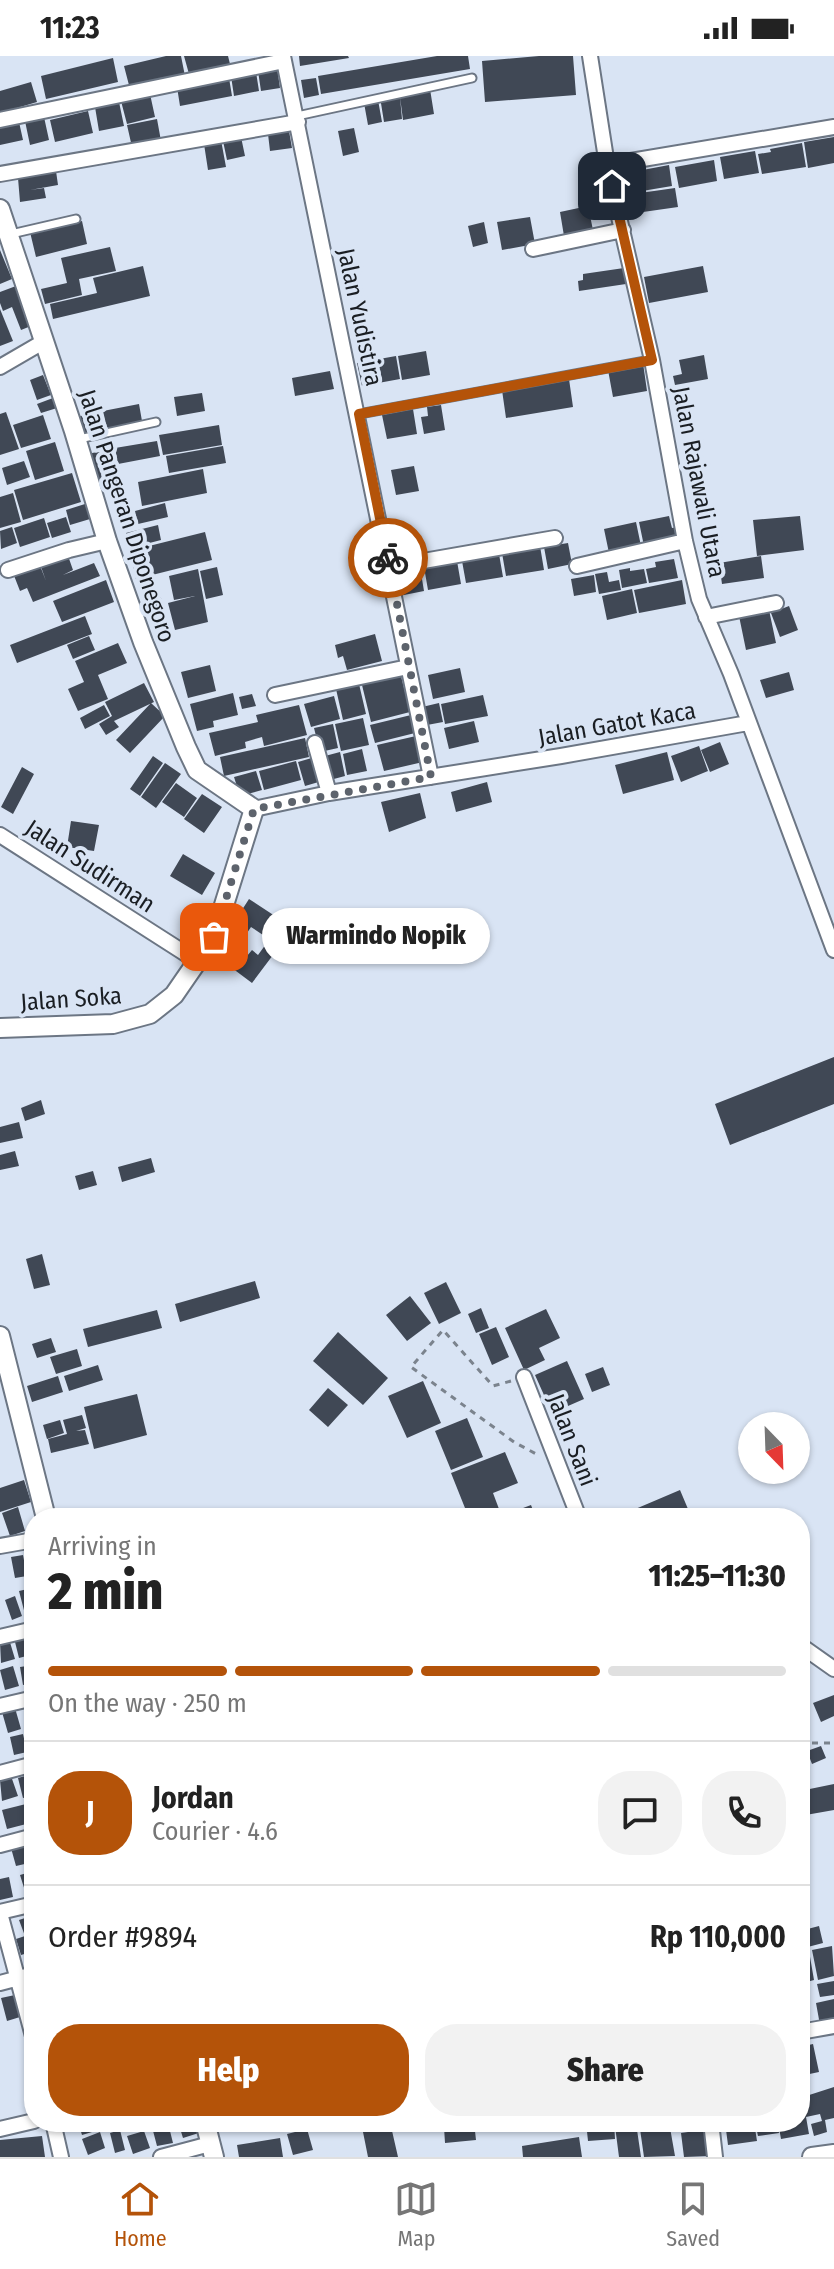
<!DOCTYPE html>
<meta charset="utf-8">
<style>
:root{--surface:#fff;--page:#f2f2f2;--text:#222;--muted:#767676;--line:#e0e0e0;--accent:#b45309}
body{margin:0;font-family:"Fira Sans Condensed",sans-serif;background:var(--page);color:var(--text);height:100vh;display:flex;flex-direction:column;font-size:30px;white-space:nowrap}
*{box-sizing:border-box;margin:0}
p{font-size:26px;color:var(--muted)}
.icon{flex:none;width:44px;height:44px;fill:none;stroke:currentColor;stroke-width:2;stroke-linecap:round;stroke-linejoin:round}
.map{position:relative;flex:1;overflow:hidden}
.details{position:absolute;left:24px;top:1452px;width:786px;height:624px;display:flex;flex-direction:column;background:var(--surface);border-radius:32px;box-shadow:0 2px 6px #0004}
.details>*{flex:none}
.needle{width:52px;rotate:157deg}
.buttons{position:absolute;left:738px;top:1356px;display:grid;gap:16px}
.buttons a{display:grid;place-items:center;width:72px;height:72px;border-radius:50%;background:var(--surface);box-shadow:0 2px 6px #0004;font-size:40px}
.pin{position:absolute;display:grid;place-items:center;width:68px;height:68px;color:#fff;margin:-34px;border-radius:16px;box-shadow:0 4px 12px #0006}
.courier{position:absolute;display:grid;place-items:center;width:80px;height:80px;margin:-40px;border:6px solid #b45309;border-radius:50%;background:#fff;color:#222;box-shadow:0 2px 10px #0007}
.bubble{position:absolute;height:56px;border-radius:28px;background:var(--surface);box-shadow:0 2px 6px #0004;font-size:26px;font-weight:800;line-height:56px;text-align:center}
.overview em{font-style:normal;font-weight:800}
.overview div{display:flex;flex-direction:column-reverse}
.overview{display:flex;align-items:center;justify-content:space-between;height:136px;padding:0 24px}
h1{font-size:52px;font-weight:800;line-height:60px}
.bar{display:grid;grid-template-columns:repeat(4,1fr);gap:12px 8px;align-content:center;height:96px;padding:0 24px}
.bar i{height:10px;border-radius:6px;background:var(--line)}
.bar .active{background:var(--accent)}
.bar p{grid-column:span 4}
.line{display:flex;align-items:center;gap:20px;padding:0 24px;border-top:2px solid var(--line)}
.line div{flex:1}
.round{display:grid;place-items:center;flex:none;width:84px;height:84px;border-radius:32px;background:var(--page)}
.action{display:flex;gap:16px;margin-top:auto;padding:16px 24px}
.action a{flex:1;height:92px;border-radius:32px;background:var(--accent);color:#fff;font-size:32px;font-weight:800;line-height:92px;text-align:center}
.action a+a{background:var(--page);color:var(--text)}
.status{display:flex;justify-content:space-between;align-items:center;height:56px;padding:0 40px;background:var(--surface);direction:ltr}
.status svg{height:22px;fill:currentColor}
.tab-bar{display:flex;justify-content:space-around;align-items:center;height:112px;border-top:2px solid var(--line);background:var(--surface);font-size:22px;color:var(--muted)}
.tab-bar a{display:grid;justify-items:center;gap:4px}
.tab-bar .active{color:var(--accent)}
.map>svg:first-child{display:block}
.building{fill:#404855}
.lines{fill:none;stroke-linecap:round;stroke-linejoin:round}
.service-casing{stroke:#6c7684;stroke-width:11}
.minor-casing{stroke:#6c7684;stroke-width:18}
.tertiary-casing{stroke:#6c7684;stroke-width:22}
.path{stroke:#7b838d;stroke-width:3;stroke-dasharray:6 6;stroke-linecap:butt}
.service{stroke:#fff;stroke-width:7}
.minor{stroke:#fff;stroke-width:14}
.tertiary{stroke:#fff;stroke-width:18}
.done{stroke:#5d636c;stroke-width:8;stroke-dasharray:0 14.4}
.route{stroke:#b45309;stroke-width:10}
.labels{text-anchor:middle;stroke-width:8;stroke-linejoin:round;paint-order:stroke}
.street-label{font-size:24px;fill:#1a1e23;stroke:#d9e4f4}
</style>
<div class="status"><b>11:23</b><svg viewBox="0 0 49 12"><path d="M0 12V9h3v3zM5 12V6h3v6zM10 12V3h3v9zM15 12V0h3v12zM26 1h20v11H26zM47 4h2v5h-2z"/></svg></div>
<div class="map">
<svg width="834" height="2101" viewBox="0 0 834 2101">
<rect width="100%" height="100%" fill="#d9e4f4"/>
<path class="building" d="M166 0H181L185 20 130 33 124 10Z
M184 0H228L230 8 189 18Z
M299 0H348L349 2 300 10Z
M437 0H468L470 13 321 38 318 20Z
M539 0H573L576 39 485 46 482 5Z
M113 2 118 26 46 43 41 20Z
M277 11 280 32 261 35 258 15Z
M256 16 259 35 234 40 231 20Z
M229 22 232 40 180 50 177 31Z
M316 22 319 39 304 42 301 24Z
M31 26 37 46 0 57V35Z
M430 33 434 58 403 64 400 41 402 63 384 66 380 41Z
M150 38 155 61 127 68 121 45Z
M378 44 382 66 368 69 364 47Z
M119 46 124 70 99 75 95 51Z
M88 55 93 77 55 86 50 64Z
M44 61 49 84 30 89 25 65Z
M157 63 161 85 132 91 127 69Z
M19 66 23 84 0 89V71Z
M354 72 359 96 343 100 338 75Z
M289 75 292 92 270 95 268 78Z
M241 81 245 100 227 104 223 85Z
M834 81V107L808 112 804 86Z
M221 84 226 111 208 114 204 88Z
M802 87 806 111 762 118 758 98 771 96 770 93Z
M755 95 759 117 724 123 720 101Z
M714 104 717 125 679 132 675 111Z
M669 109 672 130 636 136 632 116Z
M56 115 58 129 30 134 44 132 46 142 20 146 18 122Z
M675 132 678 151 636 157 633 138Z
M588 150 593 174 564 180 560 156Z
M530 161 535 188 502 194 497 166Z
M82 165 87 188 36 201 30 176Z
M484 166 488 187 473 191 468 170Z
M110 191 116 215 79 223 82 239 45 248 41 233 67 227 61 202Z
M0 194 12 223 0 228Z
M143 210 150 240 53 263 50 248 97 237 93 222Z
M703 210 708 236 649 247 644 221Z
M624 212 626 228 579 235 578 225 583 224V218Z
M16 230 31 270 21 274 12 251 3 255 0 247V236Z
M0 253 13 285 0 290Z
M426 295 430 319 402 324 398 300Z
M704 299 708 323 675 329 673 320 682 318 679 304Z
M396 300 400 323 362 330 357 307Z
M643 307 647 335 613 341 608 314Z
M330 315 334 333 295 340 292 322Z
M43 319 51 339 37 344 30 324Z
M569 323 573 351 506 362 502 334Z
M202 337 205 355 177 360 174 341Z
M53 342 57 352 41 357 37 348Z
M139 348 142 365 107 372 103 355Z
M441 349 445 374 424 378 421 361 428 360 427 351Z
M413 353 417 378 387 383 382 359Z
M6 356 19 393 0 399V358Z
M101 357 104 373 83 377 80 360Z
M43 359 51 383 21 392 13 369Z
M219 369 222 389 163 399 159 379Z
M157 385 160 400 118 408 115 392Z
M55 386 64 415 35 424 26 395Z
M223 390 226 407 169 417 166 400Z
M113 393 119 425 92 430 87 398Z
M24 405 30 421 7 429 2 412Z
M414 410 419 435 396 439 391 414Z
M203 413 207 437 142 450 138 426Z
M72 417 81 446 23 464 14 434Z
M13 437 21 466 0 472V441Z
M165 447 168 461 138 468 135 455Z
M85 448 90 463 70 469 66 454Z
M669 460 672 472 677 471 680 482 644 490 639 466Z
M800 460 804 494 757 500 753 464Z
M66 461 71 476 52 482 47 467Z
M44 462 50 481 20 491 14 472Z
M636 466 641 490 609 497 604 473Z
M158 469 161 484 130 492 126 477Z
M12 471 17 487 1 493 0 475Z
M205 476 212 504 136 523 129 495Z
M568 487 572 508 548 513 544 491Z
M540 490 544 514 506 520 502 497Z
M67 497 73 514 63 519 94 507 100 520 33 546 27 532 20 535 13 517 39 507 46 525 40 508Z
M499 498 503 521 466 527 462 505Z
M761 500 764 522 722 528 719 507Z
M674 503 678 522 649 527 646 513 656 511 655 506Z
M457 505 461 528 428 534 424 511Z
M217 511 223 539 206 543 200 515Z
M420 511 424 535 399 540 395 516Z
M630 512V515L644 513 647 527 622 532 619 514Z
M198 513 208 566 175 574 168 547 195 540 174 544 169 520Z
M607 516 609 526 619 524 621 534 599 538 595 518Z
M594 519 596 536 574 540 571 523Z
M106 524 114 546 62 566 53 545Z
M682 524 686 548 639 557 634 534Z
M632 533 637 557 607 564 602 540Z
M159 535 164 552 147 557 142 541Z
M789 550 798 574 780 581 771 557Z
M769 554 776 587 746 594 739 560Z
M85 560 92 578 17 607 10 589Z
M375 578 382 605 347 614 343 600 338 602 335 589Z
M89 580 95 594 73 603 67 589Z
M118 587 127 607 98 619 108 643 78 655 68 633 84 626 75 605Z
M210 609 216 635 188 642 181 616Z
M460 612 465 636 433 643 428 619Z
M789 616 794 634 766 642 760 624Z
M401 620 410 656 371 666 362 629Z
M144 627 154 646 114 665 119 671 106 679 99 668 112 660 105 646Z
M359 628 366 658 343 664 336 633Z
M233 637 238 659 213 665 214 671 197 675 190 648Z
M252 638 256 650 242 653 239 641Z
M483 639 488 660 445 668 441 648Z
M334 640 340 663 311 671 304 648Z
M151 647 165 660 130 697 116 684Z
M439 647 443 666 427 669 422 651Z
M104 649 110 660 85 673 80 662Z
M299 649 307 679 264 690 262 681 245 686 246 692 215 700 209 677 258 666 256 659Z
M411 659 415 677 375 687 370 669Z
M363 662 369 689 341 695 335 668Z
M474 665 479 686 449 693 444 672Z
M333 668 338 692 320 696 314 672Z
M416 680 423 706 384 715 377 689Z
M305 682 309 701 224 720 220 701Z
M720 686 729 708 710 716 701 694Z
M699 690 708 715 681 726 671 700Z
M362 693 367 715 347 719 343 698Z
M340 696 345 720 330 724 325 700Z
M667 696 674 724 623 738 615 709Z
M153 700 163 707 140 740 130 733Z
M315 701 322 725 305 730 298 706Z
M296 705 301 724 264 734 259 715Z
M165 707 181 718 156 752 141 741Z
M22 711 34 718 13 758 1 751Z
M256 715 262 734 240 740 234 721Z
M487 726 492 746 456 756 451 736Z
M176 727 197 742 184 761 162 746Z
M420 737 426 762 389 776 381 746Z
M202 738 222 751 204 777 184 763Z
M71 765 99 769 94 795 67 791Z
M183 798 215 817 202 839 170 820Z
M249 843 278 862 266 881 251 871 245 880 231 871Z
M266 888 276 895 252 927 228 909 239 894 247 900 252 894 258 899Z
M834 1001V1048L730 1089 715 1048Z
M41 1044 45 1058 25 1065 21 1052Z
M19 1066 23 1082 0 1087V1071Z
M15 1095 19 1110 0 1114V1099Z
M151 1102 155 1116 122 1126 118 1111Z
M93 1115 97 1129 79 1134 75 1120Z
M42 1198 50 1229 34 1233 26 1203Z
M255 1225 260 1242 180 1266 175 1248Z
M446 1226 461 1257 439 1268 424 1237Z
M410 1240 431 1267 407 1285 386 1259Z
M481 1252 489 1272 476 1277 468 1258Z
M546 1253 560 1282 539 1292 545 1304 524 1314 505 1272Z
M157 1254 162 1272 88 1291 83 1273Z
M496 1271 509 1301 492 1309 479 1278Z
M338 1276 388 1322 363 1349 313 1305Z
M51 1282 56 1296 37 1302 32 1288Z
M77 1293 82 1310 56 1318 50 1301Z
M567 1305 584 1343 552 1357 535 1319Z
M98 1309 103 1324 69 1335 64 1320Z
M603 1311 610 1329 592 1336 585 1318Z
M58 1320 63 1336 32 1346 27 1330Z
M423 1325 441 1367 407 1382 388 1340Z
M328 1332 348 1349 328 1371 309 1354Z
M137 1338 147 1379 94 1393 84 1351Z
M82 1359 86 1372 76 1375 85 1374 89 1388 51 1397 48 1383 67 1378 63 1364Z
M467 1362 483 1401 451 1414 435 1375Z
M60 1364 64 1377 47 1383 43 1369Z
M505 1396 518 1427 493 1437 499 1453 469 1462 451 1417Z
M24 1424 31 1446 0 1456V1432Z
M680 1434 688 1453 668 1462H637L633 1454Z
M531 1449 536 1462H497Z
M18 1451 25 1475 10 1480 2 1457Z
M23 1499 27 1520 15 1522 11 1501Z
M32 1532 34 1560 26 1562 19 1535Z
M15 1540 22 1560 12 1564 5 1544Z
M32 1577 34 1598 19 1602 14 1582Z
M9 1583 15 1603 1 1607 0 1586Z
M34 1609V1627L23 1629 20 1611Z
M13 1610 19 1630 5 1634 0 1614Z
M834 1639V1660L821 1666 813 1647Z
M15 1652 21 1673 8 1677 2 1656Z
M23 1678 27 1696 14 1699 10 1681Z
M821 1690 826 1702 812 1708 807 1695Z
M32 1718 34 1740 23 1742 18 1722Z
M11 1720 18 1740 2 1745 0 1724Z
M834 1728V1754L800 1760V1735Z
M34 1746V1766L7 1773 2 1754Z
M25 1789 29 1807 16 1810 11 1792Z
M34 1815V1835L26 1838 20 1819Z
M9 1821 13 1841 0 1844V1823Z
M31 1860 34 1869V1895L21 1899 16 1883 25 1880 19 1864Z
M819 1870 823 1887 800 1893V1875Z
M832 1890 834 1920 818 1924 812 1894Z
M809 1895 814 1924 803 1927 800 1897Z
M834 1925V1939L820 1941 817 1928Z
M15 1939 20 1961 7 1965 1 1942Z
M834 1943V1966L820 1969 816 1947Z
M813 1988 819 2016 800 2020V1991Z
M834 2031V2062L825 2064 827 2076 814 2080 811 2068 822 2065 820 2058 806 2061 809 2078 781 2083 778 2066H800V2055L806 2054 803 2041Z
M78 2066H100L102 2073 82 2079Z
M178 2066H203L205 2075 183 2082Z
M361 2066H390L398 2101H368Z
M452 2066H474L476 2084 445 2087 444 2071 453 2070Z
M499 2066H539V2069L499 2071Z
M586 2066H614L615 2083 588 2085Z
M639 2066H669L675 2100 644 2101Z
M679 2066H709L710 2071 680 2075Z
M725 2066H754L757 2085 728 2089Z
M755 2066H777L779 2077 758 2080Z
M168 2067 173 2087 157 2090 152 2071Z
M636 2067 641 2101H619L615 2070Z
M307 2073 313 2094 293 2099 287 2078Z
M709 2073 712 2100 684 2101 681 2077Z
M120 2074 125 2094 115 2097 110 2077Z
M144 2075 150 2092 133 2098 127 2080Z
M100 2076 105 2092 88 2099 82 2083Z
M42 2080 45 2101H0V2084Z
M579 2081 582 2101H523L522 2090Z
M280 2082 283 2101H239L237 2089Z"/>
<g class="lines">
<g class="service-casing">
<path id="service" d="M297 60 472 22
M11 178 76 163
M359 358 651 304
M79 383 156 366"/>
</g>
<g class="minor-casing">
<path id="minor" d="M283 0 431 721
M590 0 607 109 652 304 685 485 699 543 731 618 834 894
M0 64 284 5
M607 109 834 71
M0 118 298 66
M533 193 623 174
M0 311 43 286
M577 510 685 485
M389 511 555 482
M8 514 69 494 107 485
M706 561 776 547
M275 639 408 611
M315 687 329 737
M254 753 329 737 561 700 748 667
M0 779 197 905
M524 1321 579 1462
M0 1490 34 1484
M0 1581 34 1573
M800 1589 834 1613
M0 1650 34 1642
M0 1717 34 1708
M0 1789 34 1780
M0 1856 34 1848
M0 1857 34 1984
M0 1927 34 1918
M800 1976 834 1970
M53 2066 61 2101
M711 2066 715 2101
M0 2073 34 2065
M161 2101 210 2088"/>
</g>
<g class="tertiary-casing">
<path id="tertiary" d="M0 153 74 375 107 485 143 586 186 691 197 714 254 753 214 881 174 939 150 958 113 968 0 972
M0 1280 46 1462
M205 2066 214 2101
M812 2101 834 2098"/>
</g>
<path class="path" d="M511 1325 493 1330 443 1274 411 1311 514 1386 538 1399
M800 1687H834"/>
<use href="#service" class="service"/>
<use href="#minor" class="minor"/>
<use href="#tertiary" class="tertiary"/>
</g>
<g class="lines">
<path class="done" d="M214 881 254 753 431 721 388 502"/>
<path class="route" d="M388 502 359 358 652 304 612 130"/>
</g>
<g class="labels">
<g class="street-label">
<text transform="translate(360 261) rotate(78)" y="8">Jalan Yudistira</text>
<text transform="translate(699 426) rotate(79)" y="8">Jalan Rajawali Utara</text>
<text transform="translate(127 460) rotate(72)" y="8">Jalan Pangeran Diponegoro</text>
<text transform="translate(617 668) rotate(-10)" y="8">Jalan Gatot Kaca</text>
<text transform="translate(90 810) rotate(33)" y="8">Jalan Sudirman</text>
<text transform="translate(71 943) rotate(-4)" y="8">Jalan Soka</text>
<text transform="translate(572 1384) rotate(69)" y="8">Jalan Sani</text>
</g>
</g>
</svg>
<div class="buttons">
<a><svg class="needle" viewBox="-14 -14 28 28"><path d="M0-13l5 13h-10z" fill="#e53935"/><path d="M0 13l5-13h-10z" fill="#767676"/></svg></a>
</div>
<div class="pin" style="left:214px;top:881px;background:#ea580c"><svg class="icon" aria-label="bag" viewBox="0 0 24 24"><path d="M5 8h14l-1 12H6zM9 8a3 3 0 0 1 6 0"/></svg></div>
<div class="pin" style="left:612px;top:130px;background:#1f2937"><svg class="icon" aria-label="home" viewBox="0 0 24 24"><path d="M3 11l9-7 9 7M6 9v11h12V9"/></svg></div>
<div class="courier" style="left:388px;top:502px"><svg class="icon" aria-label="bike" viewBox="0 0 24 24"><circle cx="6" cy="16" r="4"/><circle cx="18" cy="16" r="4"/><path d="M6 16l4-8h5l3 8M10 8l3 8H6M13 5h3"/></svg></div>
<div class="bubble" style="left:262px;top:852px;width:228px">Warmindo Nopik</div>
<section class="details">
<div class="overview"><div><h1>2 min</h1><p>Arriving in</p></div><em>11:25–11:30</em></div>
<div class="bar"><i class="active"></i><i class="active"></i><i class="active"></i><i></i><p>On the way · 250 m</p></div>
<div class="line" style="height:144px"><b class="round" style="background:var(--accent);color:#fff">J</b><div><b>Jordan</b><p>Courier · 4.6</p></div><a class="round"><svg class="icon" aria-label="chat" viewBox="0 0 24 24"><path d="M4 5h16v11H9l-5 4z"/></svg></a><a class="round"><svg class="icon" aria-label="phone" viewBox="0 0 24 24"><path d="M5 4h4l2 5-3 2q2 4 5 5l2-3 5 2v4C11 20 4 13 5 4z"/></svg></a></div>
<div class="line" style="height:104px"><div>Order #9894</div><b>Rp 110,000</b></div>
<div class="action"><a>Help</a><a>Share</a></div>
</section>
</div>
<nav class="tab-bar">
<a class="active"><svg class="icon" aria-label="home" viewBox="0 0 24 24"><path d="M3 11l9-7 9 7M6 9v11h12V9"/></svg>Home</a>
<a><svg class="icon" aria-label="map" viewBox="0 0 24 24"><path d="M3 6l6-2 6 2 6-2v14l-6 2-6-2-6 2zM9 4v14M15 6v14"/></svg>Map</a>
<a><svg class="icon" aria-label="saved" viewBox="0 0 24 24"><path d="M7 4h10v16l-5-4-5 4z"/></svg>Saved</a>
</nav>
